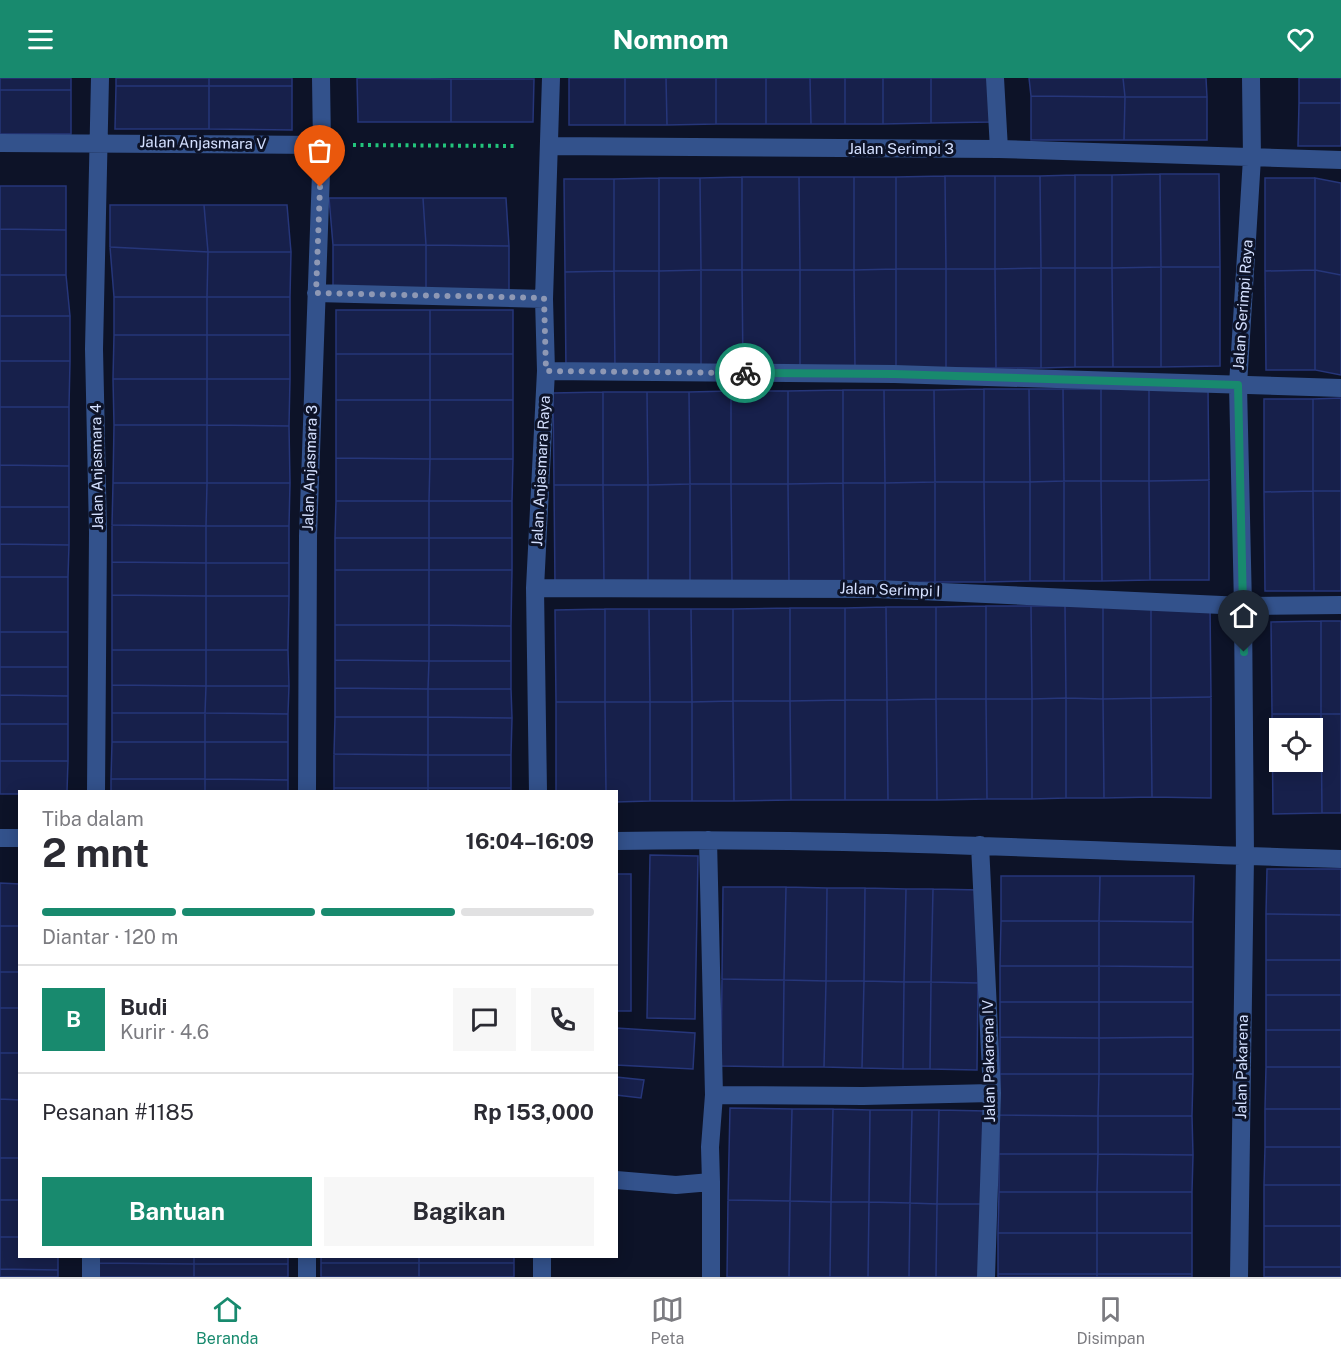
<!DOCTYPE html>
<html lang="id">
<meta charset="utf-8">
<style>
:root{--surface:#fff;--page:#f7f7f7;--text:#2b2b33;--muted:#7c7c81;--line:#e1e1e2;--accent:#188a6e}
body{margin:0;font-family:"Public Sans",sans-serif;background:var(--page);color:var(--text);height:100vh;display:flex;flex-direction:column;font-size:22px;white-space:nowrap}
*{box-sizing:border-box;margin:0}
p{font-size:20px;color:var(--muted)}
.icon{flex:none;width:33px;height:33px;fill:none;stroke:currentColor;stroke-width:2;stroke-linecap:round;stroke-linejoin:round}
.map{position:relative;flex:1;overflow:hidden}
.sheet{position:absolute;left:18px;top:712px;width:600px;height:468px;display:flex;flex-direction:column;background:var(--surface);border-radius:0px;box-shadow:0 3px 15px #0003}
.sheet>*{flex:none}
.fabs{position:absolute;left:1269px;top:640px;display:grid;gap:12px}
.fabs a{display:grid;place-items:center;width:54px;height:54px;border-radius:0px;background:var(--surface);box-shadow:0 3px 15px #0003;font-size:30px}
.pin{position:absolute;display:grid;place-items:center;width:51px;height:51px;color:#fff;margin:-62px -26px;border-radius:50% 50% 50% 0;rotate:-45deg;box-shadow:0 0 6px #0007}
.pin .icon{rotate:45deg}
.courier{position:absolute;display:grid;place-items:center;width:60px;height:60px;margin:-30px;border:4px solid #188a6e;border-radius:50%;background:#fff;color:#222;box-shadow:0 2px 8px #0007}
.summary em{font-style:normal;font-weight:700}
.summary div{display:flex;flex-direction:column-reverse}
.summary{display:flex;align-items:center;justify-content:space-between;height:102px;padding:0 24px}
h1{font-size:39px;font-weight:700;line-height:45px}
.bar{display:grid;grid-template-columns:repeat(4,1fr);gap:9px 6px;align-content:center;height:72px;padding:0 24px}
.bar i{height:8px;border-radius:4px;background:var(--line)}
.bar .on{background:var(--accent)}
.bar p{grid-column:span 4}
.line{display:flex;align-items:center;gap:15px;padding:0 24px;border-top:2px solid var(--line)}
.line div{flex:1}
.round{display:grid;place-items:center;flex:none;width:63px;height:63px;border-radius:0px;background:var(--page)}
.button{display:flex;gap:12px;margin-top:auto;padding:12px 24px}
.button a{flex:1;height:69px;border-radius:0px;background:var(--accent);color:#fff;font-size:24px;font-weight:700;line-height:69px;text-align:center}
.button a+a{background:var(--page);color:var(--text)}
header{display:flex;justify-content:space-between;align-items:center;height:78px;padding:0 24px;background:var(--accent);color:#fff;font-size:27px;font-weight:700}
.menu{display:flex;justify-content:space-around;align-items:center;height:84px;border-top:2px solid var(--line);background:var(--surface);font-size:16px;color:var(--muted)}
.menu a{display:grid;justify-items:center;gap:3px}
.menu .on{color:var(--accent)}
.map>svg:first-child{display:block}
.building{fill:#17204b;stroke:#26367a;stroke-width:1.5;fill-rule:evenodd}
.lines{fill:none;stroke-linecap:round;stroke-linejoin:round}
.path{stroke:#22c57c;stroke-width:4;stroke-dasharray:3 4.5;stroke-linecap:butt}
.minor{stroke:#33528c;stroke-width:18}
.done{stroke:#8e98b4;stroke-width:6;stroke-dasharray:0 10.8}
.route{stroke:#188a6e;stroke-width:8}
.labels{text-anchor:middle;stroke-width:6;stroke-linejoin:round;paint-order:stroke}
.street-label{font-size:15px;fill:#d4e0ff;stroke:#0d1328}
</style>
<header><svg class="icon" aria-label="menu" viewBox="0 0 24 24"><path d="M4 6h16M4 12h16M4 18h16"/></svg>Nomnom<svg class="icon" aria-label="heart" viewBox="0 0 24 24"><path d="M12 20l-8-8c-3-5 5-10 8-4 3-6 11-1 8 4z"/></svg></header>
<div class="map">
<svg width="1341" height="1199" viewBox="0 0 1341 1199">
<rect width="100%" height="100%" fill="#0d1328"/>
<path class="building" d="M0 0H71V12H0Z
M116 0H209V8H116Z
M209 0H292V8H209Z
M357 0 451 1V44H358Z
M569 0H625V47H569Z
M625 0H666L667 47H625Z
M666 0H716V46L667 47Z
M716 0H766V46H716Z
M766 0H810L811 46H766Z
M810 0H845V46H811Z
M845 0H883V46H845Z
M883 0H931V45L883 46Z
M931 0H990V44L931 45Z
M1029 0H1123L1125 19 1031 18Z
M1123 0H1206L1207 19H1125Z
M1299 0H1341V25H1299Z
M451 1H534L533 44H451Z
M116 8H209V51H115Z
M209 8H292V52L209 51Z
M0 12H71V56H0Z
M1031 18 1125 19 1124 62H1031Z
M1125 19H1207V62H1124Z
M1299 25H1341V68H1298Z
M1160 96 1161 189 1112 190V97Z
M1160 96H1219L1220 189H1161Z
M1075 97V190H1041L1040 98Z
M1075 97H1112V190H1075Z
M945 98H995V191H946Z
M945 98 946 191H896V99Z
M995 98H1040L1041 190 995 191Z
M742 99V192H701L700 100Z
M742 99H799L800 192H742Z
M799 99H854V192H800Z
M854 99H896V191L854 192Z
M659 100V193H614V101Z
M659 100H700L701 192 659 193Z
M1265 100H1315V192L1265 193Z
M1315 100 1341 105V197L1315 192Z
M564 101H614V193L565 194Z
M0 108H66V152L0 151Z
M329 120H423L426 167H333Z
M423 120H506L509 168 426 167Z
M110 127H204L208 174 110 169Z
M204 127H287L291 174H208Z
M0 151 66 152V197H0Z
M333 167H426V213H333Z
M426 167 509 168V213H426Z
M110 169 208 174 207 219H114Z
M208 174H291L290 219H207Z
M1161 189H1220V288L1161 289Z
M1161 189V289H1113L1112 190Z
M1041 190H1075V289L1041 290Z
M1041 190V290H996L995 191Z
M1075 190H1112L1113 289H1075Z
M896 191H946V290L896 291Z
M896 191V291H855L854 192Z
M946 191H995L996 290H946Z
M701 192V292H659V193Z
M701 192H742L743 292H701Z
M742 192H800V292H743Z
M800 192H854L855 291 800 292Z
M1315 192 1341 197V297L1315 292Z
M1315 192V292H1266L1265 193Z
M614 193 615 293H566L565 194Z
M614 193H659V292L615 293Z
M0 197H66L70 238H0Z
M114 219H207V257H114Z
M207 219H290V257H207Z
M336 232H430V276H336Z
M430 232H513V276H430Z
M0 238H70V283H0Z
M114 257H207V301H113Z
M207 257H290V301H207Z
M336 276H430V322H336Z
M430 276H513V322H430Z
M0 283H70L69 329H0Z
M113 301H207V347H114Z
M207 301H290L289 348 207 347Z
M1149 310H1208L1209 402 1149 403Z
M1149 310V403H1101V311Z
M984 311H1029L1030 404H984Z
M984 311V404H935L934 312Z
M1029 311H1063L1064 403 1030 404Z
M1063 311H1101V403H1064Z
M843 312H884L885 405H843Z
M843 312V405L788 406V313Z
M884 312H934L935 404 885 405Z
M731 313H788V406H731Z
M731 313V406H690L689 314Z
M603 314H647L648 407H603Z
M603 314V407H554L553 315Z
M647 314H689L690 406 648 407Z
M1341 320V413H1313V321Z
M1264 321H1313V413L1264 414Z
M336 322H430V381L336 380Z
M430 322H513V381H430Z
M0 329H69V388L0 387Z
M114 347H207V405H113Z
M207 347 289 348 290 405H207Z
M336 380 430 381 429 423H336Z
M430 381H513L512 423H429Z
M0 387 69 388V429H0Z
M1209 402V502H1150L1149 403Z
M1064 403V503H1030V404Z
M1064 403H1101L1102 503H1064Z
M1101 403H1149L1150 502 1102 503Z
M935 404H984L985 504H935Z
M935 404V504L885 505V405Z
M984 404H1030V503L985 504Z
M113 405H207L206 448 112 447Z
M207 405H290L289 448H206Z
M843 405 844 505H789L788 406Z
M843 405H885V505H844Z
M690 406H731L732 505 690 506Z
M690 406V506H648V407Z
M731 406H788L789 505H732Z
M554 407H603L604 507H555Z
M603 407H648V506L604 507Z
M1313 413H1341V513H1314Z
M1313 413 1314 513H1265L1264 414Z
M336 423H429V460H335Z
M429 423H512V460H429Z
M0 429H69V467L0 466Z
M112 447 206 448V485L112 484Z
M206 448H289V485H206Z
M335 460H429V492H335Z
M429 460H512V492H429Z
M0 466 69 467 68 499H0Z
M112 484 206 485V518L112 517Z
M206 485H289V518H206Z
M335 492H429V547H335Z
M429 492H512L511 548 429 547Z
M0 499H68V554H0Z
M112 517 206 518V572H112Z
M206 518H289L288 572H206Z
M1210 527 1211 619 1151 620V528Z
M986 528H1031L1032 621H986Z
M986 528V621H936V529Z
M1031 528H1065L1066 620 1032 621Z
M1065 528H1103V621L1066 620Z
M1103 528H1151V620L1103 621Z
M886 529 887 622H845V530Z
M886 529H936V621L887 622Z
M790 530H845V622L790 623Z
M790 530V623H733V531Z
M605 531H649L650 624H605Z
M605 531V624H556L555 532Z
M649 531H691L692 624H650Z
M691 531H733V623L692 624Z
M1321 543H1341V636H1321Z
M1321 543V636H1272L1271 544Z
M335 547H429V583L335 582Z
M429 547 511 548V583H429Z
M0 554H68V589H0Z
M112 572H206V608L112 607Z
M206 572H288L289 608H206Z
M335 582 429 583 428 611 335 610Z
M429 583H511V611H428Z
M0 589H68V618L0 617Z
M112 607 206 608 205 635H112Z
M206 608H289L288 636 205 635Z
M335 610 428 611V639H335Z
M428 611H511L512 640 428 639Z
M0 617 68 618V646H0Z
M1211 619V720L1152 719 1151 620Z
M1066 620V720L1032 721V621Z
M1066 620 1103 621 1104 720H1066Z
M1151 620 1152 719 1104 720 1103 621Z
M936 621H986L987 721 937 722Z
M936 621 937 722H888L887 622Z
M986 621H1032V721H987Z
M845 622V722H791L790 623Z
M845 622H887L888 722H845Z
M733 623 734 723H692V624Z
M733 623H790L791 722 734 723Z
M556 624H605L606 714H556Z
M605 624H650V723L616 724V714H606Z
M650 624H692V723H650Z
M112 635H205V664H112Z
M205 635 288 636V664H205Z
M1272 636H1321L1322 735 1273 736ZM1280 651H1312V684H1280Z
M1321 636H1341V735H1322Z
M335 639H428V677L334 676Z
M428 639 512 640 511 677H428Z
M0 646H68V683H0Z
M112 664H205V701H111Z
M205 664H288V702L205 701Z
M334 676 428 677V710H334Z
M428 677H511V710H428Z
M0 683H68L67 714H20V716H0Z
M111 701H205V714H111Z
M205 701 288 702V714H205Z
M334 710H428V714H334Z
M428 710H511V714H428Z
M650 777 698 778 695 941 647 940Z
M1267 791H1341V837L1266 836Z
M616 796H631V933H616Z
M1001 798H1100L1099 843H1001Z
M1100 798H1194L1193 844 1099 843Z
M0 805 20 806V848H0Z
M723 809H786L784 902 722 901Z
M786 809 827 810 826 903 784 902Z
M827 810H865L864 903H826Z
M865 810 906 811 904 904 864 903Z
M906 811H933L931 904H904Z
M933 811 980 812 978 905 931 904Z
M1266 836 1341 837V882H1266Z
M1001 843H1099V888H1000Z
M1099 843 1193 844V889L1099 888Z
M0 848H20V894H0Z
M1266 882H1341V917H1266Z
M1000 888H1099V924H1000Z
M1099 888 1193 889V924H1099Z
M0 894H20V930H0Z
M722 901 784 902 783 989 721 988Z
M784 902 826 903 824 989H783Z
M826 903H864L862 990 824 989Z
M864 903 904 904 903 991 862 990Z
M904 904H931L930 991H903Z
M931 904 978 905 977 992 930 991Z
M1266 917H1341V952H1266Z
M1000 924H1099V960L1000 959Z
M1099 924H1193V959L1099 960Z
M0 930H20V975H0Z
M616 950 695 955 693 991 616 987Z
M1266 952H1341V989H1266Z
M1000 959 1099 960V996H1000Z
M1193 959V996H1099V960Z
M0 975H20V1022L0 1021Z
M1266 989H1341V1031H1265Z
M1000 996H1099L1098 1038 999 1037Z
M1099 996H1193L1192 1038H1098Z
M616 999 644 1002 641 1020 616 1017Z
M0 1021 20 1022V1080H0Z
M730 1030 792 1031 790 1123 728 1122Z
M792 1031H833L831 1124 790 1123Z
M833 1031 870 1032 869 1124H831Z
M1265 1031H1341V1069H1265Z
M870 1032H912L910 1125 869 1124Z
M912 1032H939L937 1126 910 1125Z
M939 1032 986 1033 984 1126H937Z
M999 1037 1098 1038V1076H999Z
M1098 1038H1192L1193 1077 1098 1076Z
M1265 1069H1341V1107H1264Z
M999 1076H1098L1097 1114H999Z
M1098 1076 1193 1077 1192 1114H1097Z
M0 1080H20V1122H0Z
M1264 1107H1341V1148H1264Z
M999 1114H1097V1155H998Z
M1097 1114H1192V1155H1097Z
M0 1122H20V1159H0Z
M728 1122 790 1123 789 1199H727Z
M790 1123 831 1124 830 1199H789Z
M831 1124H869L868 1199H830Z
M869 1124 910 1125 909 1199H868Z
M910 1125 937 1126 936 1199H909Z
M937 1126H984L983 1199H936Z
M1264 1148H1341V1189H1264Z
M998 1155H1097V1196H998Z
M1097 1155H1192V1196H1097Z
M0 1159H20V1179H58V1192L0 1191Z
M95 1179H194V1186L95 1185Z
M194 1179H288V1186H194Z
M321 1179H419V1185H321Z
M419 1179H514V1185H419Z
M95 1185 194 1186V1199H95Z
M321 1185H419V1199H321Z
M419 1185H514V1199H419Z
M194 1186H288V1199H194Z
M1264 1189H1341V1199H1264Z
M0 1191 58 1192V1199H0Z
M998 1196H1097V1199H998Z
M1097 1196H1192V1199H1097Z"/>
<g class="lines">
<path class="path" d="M353 67 516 68"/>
<path class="minor" d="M995 0 999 71
M0 65 322 67
M550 68 999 71 1341 82
M316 215 544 221
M546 293 894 296 1341 310
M535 510 877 511 1243 528 1341 527
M96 714 98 454 94 271 100 0
M307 714 308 458 322 67 321 0
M538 714 535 510 546 293 544 221 551 0
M0 760H20
M616 763C858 759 1100 774 1341 781
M980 767 992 1015 986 1199
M714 1017 863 1018 992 1015
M616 1102 676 1107 711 1104 710 1069 714 1017 708 762
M711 1104V1199
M91 1199V1179
M307 1199V1179
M542 1199V1179
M1239 1199 1245 778 1243 528 1238 307 1252 80 1251 0"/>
</g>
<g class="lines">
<path class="done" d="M320 109 316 215 544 220 546 293 745 295"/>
<path class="route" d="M745 295 894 296 1238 307 1244 574"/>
</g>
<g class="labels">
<g class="street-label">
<text transform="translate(203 65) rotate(1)" y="5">Jalan Anjasmara V</text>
<text x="901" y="76">Jalan Serimpi 3</text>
<text transform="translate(1243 227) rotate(-86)" y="5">Jalan Serimpi Raya</text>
<text transform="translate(97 389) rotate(-91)" y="5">Jalan Anjasmara 4</text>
<text transform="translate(310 390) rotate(-88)" y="5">Jalan Anjasmara 3</text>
<text transform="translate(541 393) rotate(-87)" y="5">Jalan Anjasmara Raya</text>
<text transform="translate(890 512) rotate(2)" y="5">Jalan Serimpi I</text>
<text transform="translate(989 983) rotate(-91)" y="5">Jalan Pakarena IV</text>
<text transform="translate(1242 989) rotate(-89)" y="5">Jalan Pakarena</text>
</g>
</g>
</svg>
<div class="fabs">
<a><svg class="icon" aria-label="locate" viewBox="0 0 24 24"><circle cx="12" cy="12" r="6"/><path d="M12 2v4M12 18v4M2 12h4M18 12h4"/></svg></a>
</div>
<div class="pin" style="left:320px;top:109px;background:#ea580c"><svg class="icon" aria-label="bag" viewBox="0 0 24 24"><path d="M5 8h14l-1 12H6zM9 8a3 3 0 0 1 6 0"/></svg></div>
<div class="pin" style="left:1244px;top:574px;background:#1f2937"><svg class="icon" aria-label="home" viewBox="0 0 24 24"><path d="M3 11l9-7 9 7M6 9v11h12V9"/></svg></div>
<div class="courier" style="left:745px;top:295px"><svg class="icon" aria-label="bike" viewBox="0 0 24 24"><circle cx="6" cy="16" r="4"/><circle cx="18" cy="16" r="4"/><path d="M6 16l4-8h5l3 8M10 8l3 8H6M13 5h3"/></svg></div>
<section class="sheet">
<div class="summary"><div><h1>2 mnt</h1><p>Tiba dalam</p></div><em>16:04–16:09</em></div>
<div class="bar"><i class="on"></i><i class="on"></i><i class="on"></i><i></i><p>Diantar · 120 m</p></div>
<div class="line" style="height:108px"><b class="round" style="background:var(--accent);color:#fff">B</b><div><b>Budi</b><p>Kurir · 4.6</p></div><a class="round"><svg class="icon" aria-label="chat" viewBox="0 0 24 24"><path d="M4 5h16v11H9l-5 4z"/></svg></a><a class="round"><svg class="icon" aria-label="phone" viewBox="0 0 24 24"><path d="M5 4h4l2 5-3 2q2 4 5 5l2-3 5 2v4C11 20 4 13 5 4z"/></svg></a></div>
<div class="line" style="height:78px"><div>Pesanan #1185</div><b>Rp 153,000</b></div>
<div class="button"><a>Bantuan</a><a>Bagikan</a></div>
</section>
</div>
<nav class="menu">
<a class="on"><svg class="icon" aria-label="home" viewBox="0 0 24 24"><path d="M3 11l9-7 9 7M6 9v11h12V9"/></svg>Beranda</a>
<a><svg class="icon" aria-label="map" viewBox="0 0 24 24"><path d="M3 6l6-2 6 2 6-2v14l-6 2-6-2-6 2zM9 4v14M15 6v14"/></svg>Peta</a>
<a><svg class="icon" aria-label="saved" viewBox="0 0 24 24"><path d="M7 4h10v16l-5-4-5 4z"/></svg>Disimpan</a>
</nav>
